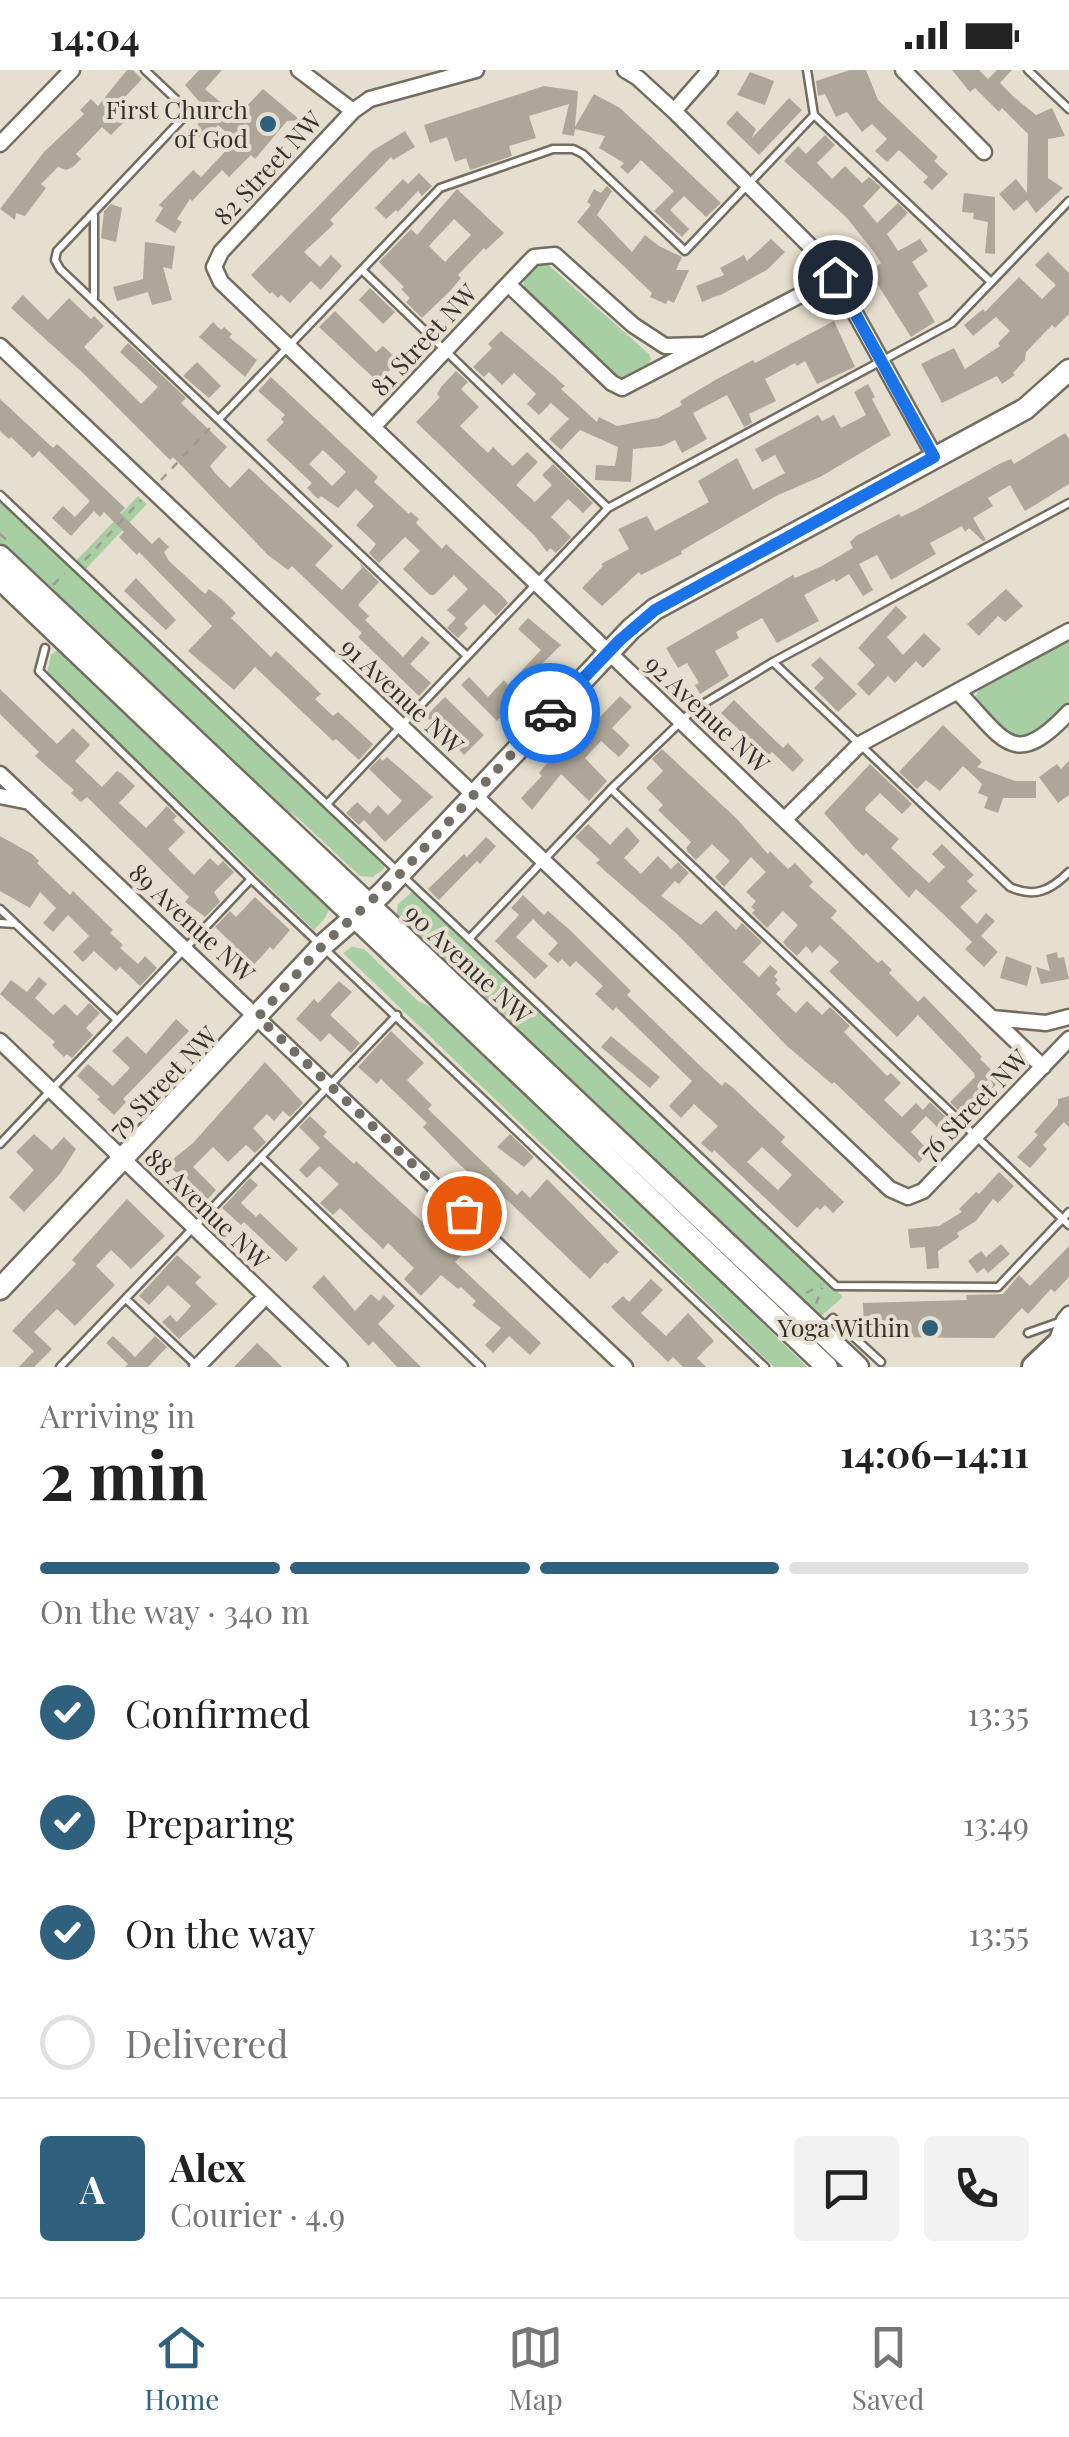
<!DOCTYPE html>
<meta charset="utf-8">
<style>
:root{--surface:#fff;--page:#f2f2f2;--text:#222;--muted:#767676;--line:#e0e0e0;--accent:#2f617f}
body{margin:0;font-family:"Playfair Display",serif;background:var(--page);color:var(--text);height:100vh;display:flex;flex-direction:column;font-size:38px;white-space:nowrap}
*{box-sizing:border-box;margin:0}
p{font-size:32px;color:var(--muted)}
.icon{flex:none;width:55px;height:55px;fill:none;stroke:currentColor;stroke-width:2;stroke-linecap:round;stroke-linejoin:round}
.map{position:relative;height:1297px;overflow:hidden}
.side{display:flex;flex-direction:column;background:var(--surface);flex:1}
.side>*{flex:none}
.pin{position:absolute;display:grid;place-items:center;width:85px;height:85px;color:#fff;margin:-42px;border:5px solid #fff;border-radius:50%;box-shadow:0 2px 10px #0007}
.courier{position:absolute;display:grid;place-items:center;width:100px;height:100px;margin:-50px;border:8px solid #1a73e8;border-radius:50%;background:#fff;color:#222;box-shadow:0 2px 12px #0007}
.headline em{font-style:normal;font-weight:700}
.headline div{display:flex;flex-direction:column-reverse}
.headline{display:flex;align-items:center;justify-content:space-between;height:170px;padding:0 40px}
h1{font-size:65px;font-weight:700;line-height:75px}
.bar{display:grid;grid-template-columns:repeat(4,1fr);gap:15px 10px;align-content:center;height:120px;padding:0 40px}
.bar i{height:12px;border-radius:8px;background:var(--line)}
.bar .active{background:var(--accent)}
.bar p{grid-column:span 4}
.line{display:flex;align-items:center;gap:25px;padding:0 40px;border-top:2px solid var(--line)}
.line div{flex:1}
.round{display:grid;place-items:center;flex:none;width:105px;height:105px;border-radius:10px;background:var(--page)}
ol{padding:0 40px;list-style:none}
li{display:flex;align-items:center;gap:30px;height:110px}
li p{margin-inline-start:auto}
li .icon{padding:10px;border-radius:50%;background:var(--accent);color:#fff;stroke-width:4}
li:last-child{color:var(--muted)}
li i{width:55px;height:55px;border:5px solid var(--line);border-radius:50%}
.status{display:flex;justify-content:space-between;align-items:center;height:70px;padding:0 50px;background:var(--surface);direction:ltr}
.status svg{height:28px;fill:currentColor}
.tab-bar{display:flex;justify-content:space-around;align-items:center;height:140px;border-top:2px solid var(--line);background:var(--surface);font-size:28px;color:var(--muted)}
.tab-bar a{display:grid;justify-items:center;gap:5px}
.tab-bar .active{color:var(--accent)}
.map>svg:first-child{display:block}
.green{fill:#a7cfa3}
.building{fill:#aea799;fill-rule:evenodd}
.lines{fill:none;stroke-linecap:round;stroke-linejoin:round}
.lane-casing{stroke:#736d60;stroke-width:11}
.street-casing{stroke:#736d60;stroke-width:19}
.secondary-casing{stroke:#736d60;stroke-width:25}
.primary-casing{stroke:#736d60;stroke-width:28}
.path{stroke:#a09a8f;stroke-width:2.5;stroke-dasharray:8 8;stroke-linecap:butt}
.lane{stroke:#fff;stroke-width:6}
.street{stroke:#fff;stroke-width:14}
.secondary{stroke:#fff;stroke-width:20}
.primary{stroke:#fff;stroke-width:22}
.done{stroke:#736f66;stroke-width:10;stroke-dasharray:0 18}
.route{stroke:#1a73e8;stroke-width:12}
.poi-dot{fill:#2f617f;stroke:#e6dfd0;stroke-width:4}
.labels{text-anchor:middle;stroke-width:8;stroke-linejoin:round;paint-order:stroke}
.poi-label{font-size:25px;fill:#35322d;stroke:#e6dfd0;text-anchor:end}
.street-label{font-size:25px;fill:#35322d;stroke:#e6dfd0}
</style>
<div class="status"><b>14:04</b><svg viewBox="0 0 49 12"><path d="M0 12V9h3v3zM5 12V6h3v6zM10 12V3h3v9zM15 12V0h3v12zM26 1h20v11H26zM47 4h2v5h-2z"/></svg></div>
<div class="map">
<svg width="1069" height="1297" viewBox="0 0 1069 1297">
<rect width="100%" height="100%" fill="#e6dfd0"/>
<path class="green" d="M545 192 649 284 651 289C645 302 630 310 615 306L524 221V209L539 193Z
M138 426 147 434 84 501 75 492Z
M0 430 384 794V799L373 807 360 806 297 747 266 727 0 476Z
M1069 571V631L1031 669 1020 670C1004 660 981 644 976 626L979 620Z
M60 578 333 832 325 848 314 860 47 603 51 585Z
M412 822 843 1227 819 1248 396 849 398 834Z
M352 877 364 879 418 931 447 945 698 1183 755 1246 807 1297H774L343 883Z"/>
<path class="building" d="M127 0H133L142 9 119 33 131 45 111 65 102 57 76 84 81 89 73 97 66 100 58 97 41 114 46 118 25 146 16 143 15 150 0 139 44 82 84 44 80 40 91 29 98 36Z
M199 0H222L205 19 233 43 237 38 241 42 263 19 300 50 287 51 255 89 251 85 229 107 222 100 192 131 190 129 177 149 182 152 175 163 155 151 163 138 159 135 193 100 201 107 235 71 218 55 203 70 192 60 209 43 185 15Z
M850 0H866L878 30 938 87 934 91 948 104 932 120 923 112 928 107 899 80 887 92 875 81 887 69 872 54 862 62 847 42 836 47 825 24 818 26 816 11Z
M952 0H979L988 9 997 0H1012L1000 13 1015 28 1036 45 1052 38 1065 66 1048 69V108L1063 118 1036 143 1027 130 1014 141 999 124 1016 109 1027 123 1028 64 1002 38 999 42 975 18 970 22Z
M750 2 774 11 765 35 737 25Z
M544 16 578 21 575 57 594 24 620 38 721 133 706 147 684 126 670 140 689 159 682 167 654 141 674 121 645 94 641 90 628 104 620 97 624 93 599 78 605 66 575 59 574 66 562 64 569 34 529 46 536 68 509 76 512 86 470 100 466 88 455 92 447 67 430 73 424 55Z
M789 28 802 40 759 85 726 53 737 41 756 59 752 68Z
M405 61 415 77 393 90 391 87 330 150 334 154 304 182 320 197 331 185 342 196 321 220 311 211 290 233 281 225 278 228 272 222 270 224 251 205 372 81Z
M825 65 835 75 817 93 832 109 845 96 862 113 869 107 881 117 863 136 877 153 898 133 908 143 887 164 898 181 920 169 928 181 912 192 928 216 918 223 935 252 911 267 869 201 881 193 874 182 847 148 784 91 798 76 806 84Z
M419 103 432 116 422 126 418 121 398 142 396 140 386 149 375 138 403 109 408 114Z
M607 116 612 121 597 145 632 182 645 165 659 176 682 187 676 200H689L674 233 668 230 666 234 650 227 652 223 577 152 591 135 587 132 594 119 601 123Z
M457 119 504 163 486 180 484 178 458 205 461 208 451 220 422 248 406 232 410 228 401 219 404 217 379 192 411 159 417 165ZM454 149 471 165 445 192 429 176Z
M964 123 995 127V184L985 183 988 152 973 149 974 143 962 142Z
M111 134 122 138 116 172 101 168 104 141Z
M771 169 785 182 767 200 717 227 719 225 702 232 696 216 724 205 720 198 744 185 747 191Z
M145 172 175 176 172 199 163 197 172 230 152 235 148 222 117 231 113 217 143 209Z
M1048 182 1069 203V244L1055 258 1052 255 1026 282 1025 290 1013 303 1015 305 1002 314 997 306 942 333 921 294 954 278 965 299 1000 276 998 273 1010 261 996 247 973 266 964 255 983 239 985 242 1019 207 1042 229 1056 215 1035 195Z
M370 218 395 242 383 254 359 230Z
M23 225 48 250 69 228 91 249 94 246 104 256 84 277 141 334 158 317 120 282 128 273 186 328 181 333 227 377 210 396 215 403 230 418 249 398 333 476 315 495 342 520 362 498 360 493 379 512 358 535 369 546 365 550 403 587 422 566 430 573 410 594 431 613 419 626 358 567 362 563 292 496 288 500 268 485 173 387 170 390 84 304 11 238Z
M335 241 376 282 383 276 399 291 378 312 319 257Z
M834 251 855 297 817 314 805 291 797 296 795 293 765 309 776 331 749 344 752 353 744 357 727 325 693 343 707 369 682 383 675 370 662 376 633 379 631 412 595 410 596 395 615 396 618 377 580 360 561 380 549 369 569 349 551 333 539 345 527 334 536 324 514 303 502 315 489 302 484 307 473 297 492 278 488 274 501 261 555 307 565 316 561 319 597 352 599 347 617 356 658 348 682 335 680 331 717 309 753 290 755 293Z
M213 252 221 260 224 257 232 264 229 267 257 290 245 307 199 267Z
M197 292 221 316 209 328 183 306Z
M456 301 468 312 461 319 479 337 460 356 488 383 493 377 513 396 527 382 538 392 516 415 535 432 552 415 542 405 553 394 593 433 583 443 568 429 551 447 571 467 556 483 550 478 547 482 535 466 416 352 440 327 437 324 441 317Z
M271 307 378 407 374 412 409 444 411 442 419 449 416 453 442 479 446 474 501 525 508 533 496 546 484 534 464 554 468 558 458 568 447 558 456 548 447 540 468 519 454 505 434 525H430L403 499 420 481 405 467 379 493 369 483 376 474 356 455 374 436 356 419 338 438 321 426 318 429 307 418 312 413 266 370 284 352 281 349 285 345 258 321ZM323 380 346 402 332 416 309 394Z
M868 314 875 327 872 329 891 365 820 407 778 425 681 481 682 484 641 505 639 502 602 536 582 518 603 496 601 494 629 479 618 459 647 446 655 461 709 432 698 411 737 388 753 420 785 403 775 385 762 392 755 379 818 345 822 351 834 345 841 358 866 345 854 322Z
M0 329 53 378 57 374 82 397 125 438 120 443 152 474 159 467 169 477 164 482 169 491 205 524 209 519 223 530 236 543 231 548 271 587 276 581 311 614 321 624 315 629 333 646 338 642 373 674 359 690 336 669 333 671 255 597 234 620 188 581 212 556 139 482 137 485 119 467 124 462 104 442 100 447 94 441 71 466 52 448 63 436 75 447 90 431 39 381 33 388 11 367 9 369 0 361Z
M1065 363 1069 369V414L1025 441 1010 415 988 428 993 436 973 448 986 470 983 471 969 458 965 462 962 456 930 473 936 484 891 510 877 485 859 494 873 520 863 526 849 504 836 512 834 509 804 525 819 551 777 573 762 548 736 562 739 568 715 581 729 606 700 624 695 615 699 613 687 593 678 598 666 578 793 505 795 508 822 496 853 478 850 472 856 466 899 444 901 447 916 440 1001 393 1011 389 1014 394Z
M136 508 176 550 166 560 124 521Z
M1006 519 1023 536 1005 552 998 546 979 566 967 554Z
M896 536 907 547 887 567 903 585 924 563 941 579 923 598 916 591 895 613 888 606 869 626 857 614 875 595 858 578Z
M528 548 561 575 541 595 545 599 497 651 461 615 469 607 488 627 504 610 508 615 541 580 518 559Z
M820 587 857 624 838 642 814 618 824 608 811 595Z
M0 619 57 674 73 658 90 675 75 691 102 717 117 701 121 703 135 716 119 733 146 758 167 736 177 746 173 750 185 762 168 779 194 805 210 788 218 796 223 791 234 802 214 822 220 832 205 847 185 832 189 827 87 727 81 732 71 723 74 720 35 686 39 682 0 644Z
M620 626 632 637 612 658 630 675 619 687 601 671 585 688 607 711 589 731 561 704 532 740 521 728 542 706 539 703 542 699 593 643 599 648Z
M445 627 484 665 464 685 426 646Z
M734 630 783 678 788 673 804 690 793 702 772 682 767 686 721 643Z
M943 655 982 692 977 697 1015 711H1036V728H1003L998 743 984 738 988 727 978 723 982 714 963 696 940 721 926 710 917 719 899 702Z
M662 679 737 749 768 784 770 781 788 799 795 793 813 812 809 816 837 841 831 848 878 893 882 890 892 900 889 903 918 932 924 926 961 964 982 987 980 989 1001 1009 990 1021 985 1017 960 1042 950 1032 975 1007 974 1003 918 945 897 967 829 901 839 892 820 875 812 883 806 876 797 886 787 877 783 872 798 855 783 841 767 858 752 843 755 840 751 837 756 831 746 822 766 802 751 787 724 817 715 807 730 791 712 774 696 790 688 782 686 778 691 772 658 740 663 735 646 718 663 701 652 689Z
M387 687 433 727 385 772 364 750 359 755 346 743 357 732 370 744 378 735 388 745 402 731 369 699 380 688 383 691Z
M1069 691V725L1058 733 1039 707 1057 694 1061 699Z
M870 694 912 734 902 744 880 723 866 737 865 740 899 769 891 778 929 813 945 797 932 784 942 774 974 805 967 811 977 821 960 837 977 854 986 843 995 851 981 866 998 882 984 897 965 879 972 872 939 840 916 819 909 828 866 783 863 786 855 778 824 743Z
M588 754 610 775 627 757 640 771 624 788 641 804 658 786 671 799 678 792 689 803 679 814 675 811 661 826 701 855 716 840 736 860 742 853 762 872 743 892 759 907 770 895 778 902 774 906 778 910 775 913 781 919 776 924 796 943 807 931 822 945 830 937 850 956 844 962 887 1006 891 1003 901 1013 884 1030 902 1047 916 1033 923 1040 930 1032 954 1055 945 1065 926 1046 911 1062 930 1082 919 1093 834 1012 832 1014 787 976 676 863 596 793 600 790 575 767Z
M0 766 32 784 39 791 37 793 70 825 73 821 113 860 110 863 123 875 120 878 138 894 145 886 157 898 140 916 120 897 116 901 94 881 83 892 73 882 89 866 68 845 53 862 43 853 56 838 40 822 30 838 0 821Z
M486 767 496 776 480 794 477 791 439 830 428 819 464 784 467 787Z
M523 825 544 845 548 841 570 860 631 921 627 925 693 989 722 1016 725 1012 731 1016 785 1067 781 1072 844 1132 833 1143 825 1135 820 1140 817 1137 797 1158 714 1080 712 1083 701 1073 718 1056 694 1034 681 1048 669 1036 692 1011 616 937 613 941 595 924 603 916 576 891 570 897 562 889 558 893 548 884 558 873 533 849 516 867 548 896 535 909 495 871 519 845 511 838ZM762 1077 792 1105 778 1120 747 1092Z
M255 827 290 860 273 880 270 877 251 898 232 881 236 877 215 857 230 841 236 847Z
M1057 882 1058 888 1064 887 1069 909 1041 914 1036 897 1050 901 1046 885Z
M1006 886 1032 896 1027 916 1000 908Z
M39 907 47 914 35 928 53 945 65 934 77 946 89 933 100 943 86 958 93 965 72 988 67 984 64 987 52 975 55 972 0 924 11 910 27 922Z
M339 911 352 922 330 945 360 973 351 983 329 963 321 972 296 949 314 929 318 933Z
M176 949 189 961 123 1029 126 1032 114 1045 97 1029 100 1027 77 1006 88 994 113 1016 130 998 112 981 127 966 146 984Z
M391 961 424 993 407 1010 432 1035 428 1039 517 1125 522 1120 530 1128 547 1109 619 1182 607 1194 605 1192 590 1209 504 1127 501 1131 459 1094 423 1057 427 1053 381 1009 377 1014 358 997Z
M611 966 660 1007 650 1018 601 977Z
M265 992 303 1033 290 1047 283 1041 274 1051 267 1044 253 1058 266 1072 255 1083 246 1075 228 1092 213 1077 193 1097 216 1120 207 1130 167 1094 193 1073Z
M1069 1026V1057L1064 1052 1043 1075 1047 1079 1030 1098 1017 1087 1038 1065 1034 1062 1058 1035V1029Z
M310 1046 327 1062 323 1066 354 1094 356 1091 426 1155 429 1153 464 1183 455 1192 541 1273 530 1285 509 1266 493 1283 485 1275 501 1258 472 1235 476 1231 461 1217 458 1219 441 1205 421 1226 404 1209 414 1198 388 1173 383 1179 340 1138 333 1145 320 1133 339 1114 319 1096 307 1108 299 1100 320 1078 299 1057Z
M34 1064 52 1080 64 1067 76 1079 60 1104 24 1142 9 1127 34 1100 16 1082Z
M510 1064 534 1087 524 1097 497 1077Z
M999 1102 1014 1116 998 1133 993 1129 976 1151 957 1163 959 1167 938 1181 939 1198 927 1199 925 1177 910 1178 908 1159 939 1156 962 1142 959 1139 976 1122 979 1124Z
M250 1108 258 1115 241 1133 256 1147 260 1143 298 1179 286 1192 244 1152 241 1155 222 1138Z
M127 1129 165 1166 131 1199 111 1180 96 1196 115 1215 75 1256 57 1239 34 1262 52 1279 34 1297H19L34 1281 12 1261 76 1194 72 1190Z
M1001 1174 1010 1184 988 1203 984 1198 977 1203 968 1191 981 1181 986 1187Z
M1069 1176V1207L1055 1222 1051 1219 1028 1244 1022 1238 994 1268 864 1267 863 1233 967 1230 966 1225 1003 1224 1019 1205 1030 1216Z
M177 1185 201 1207 195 1213 217 1234 179 1269 162 1252 170 1245 177 1252 191 1236 168 1215 149 1235 139 1226Z
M324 1205 355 1241 371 1224 379 1231 384 1225 395 1236 378 1254 421 1297H397L373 1271 369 1276 312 1217Z
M651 1209 663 1220 641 1243 666 1266 688 1243 714 1271 697 1288 706 1297H683L673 1287 668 1292 611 1237 623 1226 629 1232Z
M113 1266 135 1287 155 1266 167 1277 148 1297H125L128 1294 106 1273Z
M257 1273 269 1284 282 1297H234Z"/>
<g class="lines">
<g class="lane-casing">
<path id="lane" d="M145 0 183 36V48L57 181 55 190 60 199 467 586
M807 0 814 45 991 212
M1028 0 1069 39
M94 146V228
M362 200 608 438
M219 349 440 118 553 79H573L583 84 685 181 814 45
M0 425 836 1216 998 1217 1069 1142
M45 578 39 601 251 809 765 1297
M773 592 1010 817C1034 828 1050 821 1069 802
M611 719 1069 1155
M327 734 608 438 952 253 1069 131
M0 839 117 950
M0 853 15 854
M469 869 611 719 693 640 773 592 1069 433
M0 1074 251 809
M262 1088 481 1297
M127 1230 198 1297
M821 1260 833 1248 881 1292
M1028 1263 1062 1251
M60 1297 397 945"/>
</g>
<g class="street-casing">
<path id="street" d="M299 0 353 41
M476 0 370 29 353 41 221 182 214 197 221 212 1043 997
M625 0 638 8 674 41 820 186 835 207 935 387
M903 0 984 82
M674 41 710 0
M0 74 72 0
M508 214 534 187 555 185 633 255 665 276 702 275
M0 276 890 1119 908 1127 923 1121 1069 969
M373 357 508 214 612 313 622 318 835 207
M958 622C1004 669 1013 702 1069 642
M0 704 625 1297
M0 726 30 732
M785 749 860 674 1069 561
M992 948 1046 953 1069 947
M0 971 340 1297
M1057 1270 1064 1250 1069 1244
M197 1297 266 1226"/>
</g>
<g class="secondary-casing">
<path id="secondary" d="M0 486 858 1297
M0 509 827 1297
M0 1219 323 875 381 824 631 559 655 539 1025 339 1069 300"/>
</g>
<g class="primary-casing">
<path id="primary" d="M1034 1297 1069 1264
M1061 1297 1069 1289"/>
</g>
<path class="path" d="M161 410 210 358
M0 464 8 471
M85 490 141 430
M53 515 65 503
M806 1223 821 1215
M816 1234 822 1218"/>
<use href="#lane" class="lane"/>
<use href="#street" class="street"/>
<use href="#secondary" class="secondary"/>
<use href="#primary" class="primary"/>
</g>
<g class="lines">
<path class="done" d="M464 1143 258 947 323 875 400 804 550 643"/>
<path class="route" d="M550 643 620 570 655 540 934 387 835 207"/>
</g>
<g class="poi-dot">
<circle cx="268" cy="54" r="10"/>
<circle cx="930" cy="1258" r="10"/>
</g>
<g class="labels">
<g class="poi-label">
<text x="248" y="49">First Church<tspan x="248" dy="29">of God</tspan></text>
<text x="910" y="1267">Yoga Within</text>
</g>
<g class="street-label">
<text transform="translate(268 98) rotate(-47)" y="9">82 Street NW</text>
<text transform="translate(424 270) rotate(-47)" y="9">81 Street NW</text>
<text transform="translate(402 626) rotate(43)" y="9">91 Avenue NW</text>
<text transform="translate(707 644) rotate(43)" y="9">92 Avenue NW</text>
<text transform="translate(192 853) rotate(43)" y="9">89 Avenue NW</text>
<text transform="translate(468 894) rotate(43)" y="9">90 Avenue NW</text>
<text transform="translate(163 1012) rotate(-46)" y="9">79 Street NW</text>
<text transform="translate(974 1035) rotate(-46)" y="9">76 Street NW</text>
<text transform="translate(207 1139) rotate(44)" y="9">88 Avenue NW</text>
</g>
</g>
</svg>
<div class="pin" style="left:464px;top:1143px;background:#ea580c"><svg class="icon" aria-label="bag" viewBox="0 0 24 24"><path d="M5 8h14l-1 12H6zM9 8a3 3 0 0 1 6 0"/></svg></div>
<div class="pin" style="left:835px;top:207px;background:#1f2937"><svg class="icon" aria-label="home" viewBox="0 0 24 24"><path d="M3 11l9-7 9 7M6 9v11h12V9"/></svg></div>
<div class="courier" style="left:550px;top:643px"><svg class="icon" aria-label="car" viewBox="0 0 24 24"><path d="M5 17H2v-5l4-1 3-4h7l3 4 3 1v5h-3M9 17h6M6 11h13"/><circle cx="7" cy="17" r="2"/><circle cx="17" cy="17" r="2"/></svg></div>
</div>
<section class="side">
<div class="headline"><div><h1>2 min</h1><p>Arriving in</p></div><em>14:06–14:11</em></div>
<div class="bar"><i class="active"></i><i class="active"></i><i class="active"></i><i></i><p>On the way · 340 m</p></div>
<ol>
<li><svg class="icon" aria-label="check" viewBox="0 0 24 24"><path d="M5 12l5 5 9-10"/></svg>Confirmed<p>13:35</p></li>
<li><svg class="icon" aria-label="check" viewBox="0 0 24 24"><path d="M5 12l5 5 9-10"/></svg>Preparing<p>13:49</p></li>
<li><svg class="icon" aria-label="check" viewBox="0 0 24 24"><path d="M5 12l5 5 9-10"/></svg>On the way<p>13:55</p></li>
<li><i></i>Delivered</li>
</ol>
<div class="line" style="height:180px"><b class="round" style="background:var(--accent);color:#fff">A</b><div><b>Alex</b><p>Courier · 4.9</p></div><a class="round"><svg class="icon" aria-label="chat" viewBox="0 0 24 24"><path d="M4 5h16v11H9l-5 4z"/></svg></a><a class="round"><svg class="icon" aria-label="phone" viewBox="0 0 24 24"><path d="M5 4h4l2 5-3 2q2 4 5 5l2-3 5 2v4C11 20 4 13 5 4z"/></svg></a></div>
</section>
<nav class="tab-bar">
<a class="active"><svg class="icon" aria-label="home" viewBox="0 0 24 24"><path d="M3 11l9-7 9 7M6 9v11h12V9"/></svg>Home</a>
<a><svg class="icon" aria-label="map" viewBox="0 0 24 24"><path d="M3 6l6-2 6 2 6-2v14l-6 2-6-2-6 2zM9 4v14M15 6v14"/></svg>Map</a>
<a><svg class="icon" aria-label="saved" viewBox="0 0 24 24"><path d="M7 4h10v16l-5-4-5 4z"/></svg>Saved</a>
</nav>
